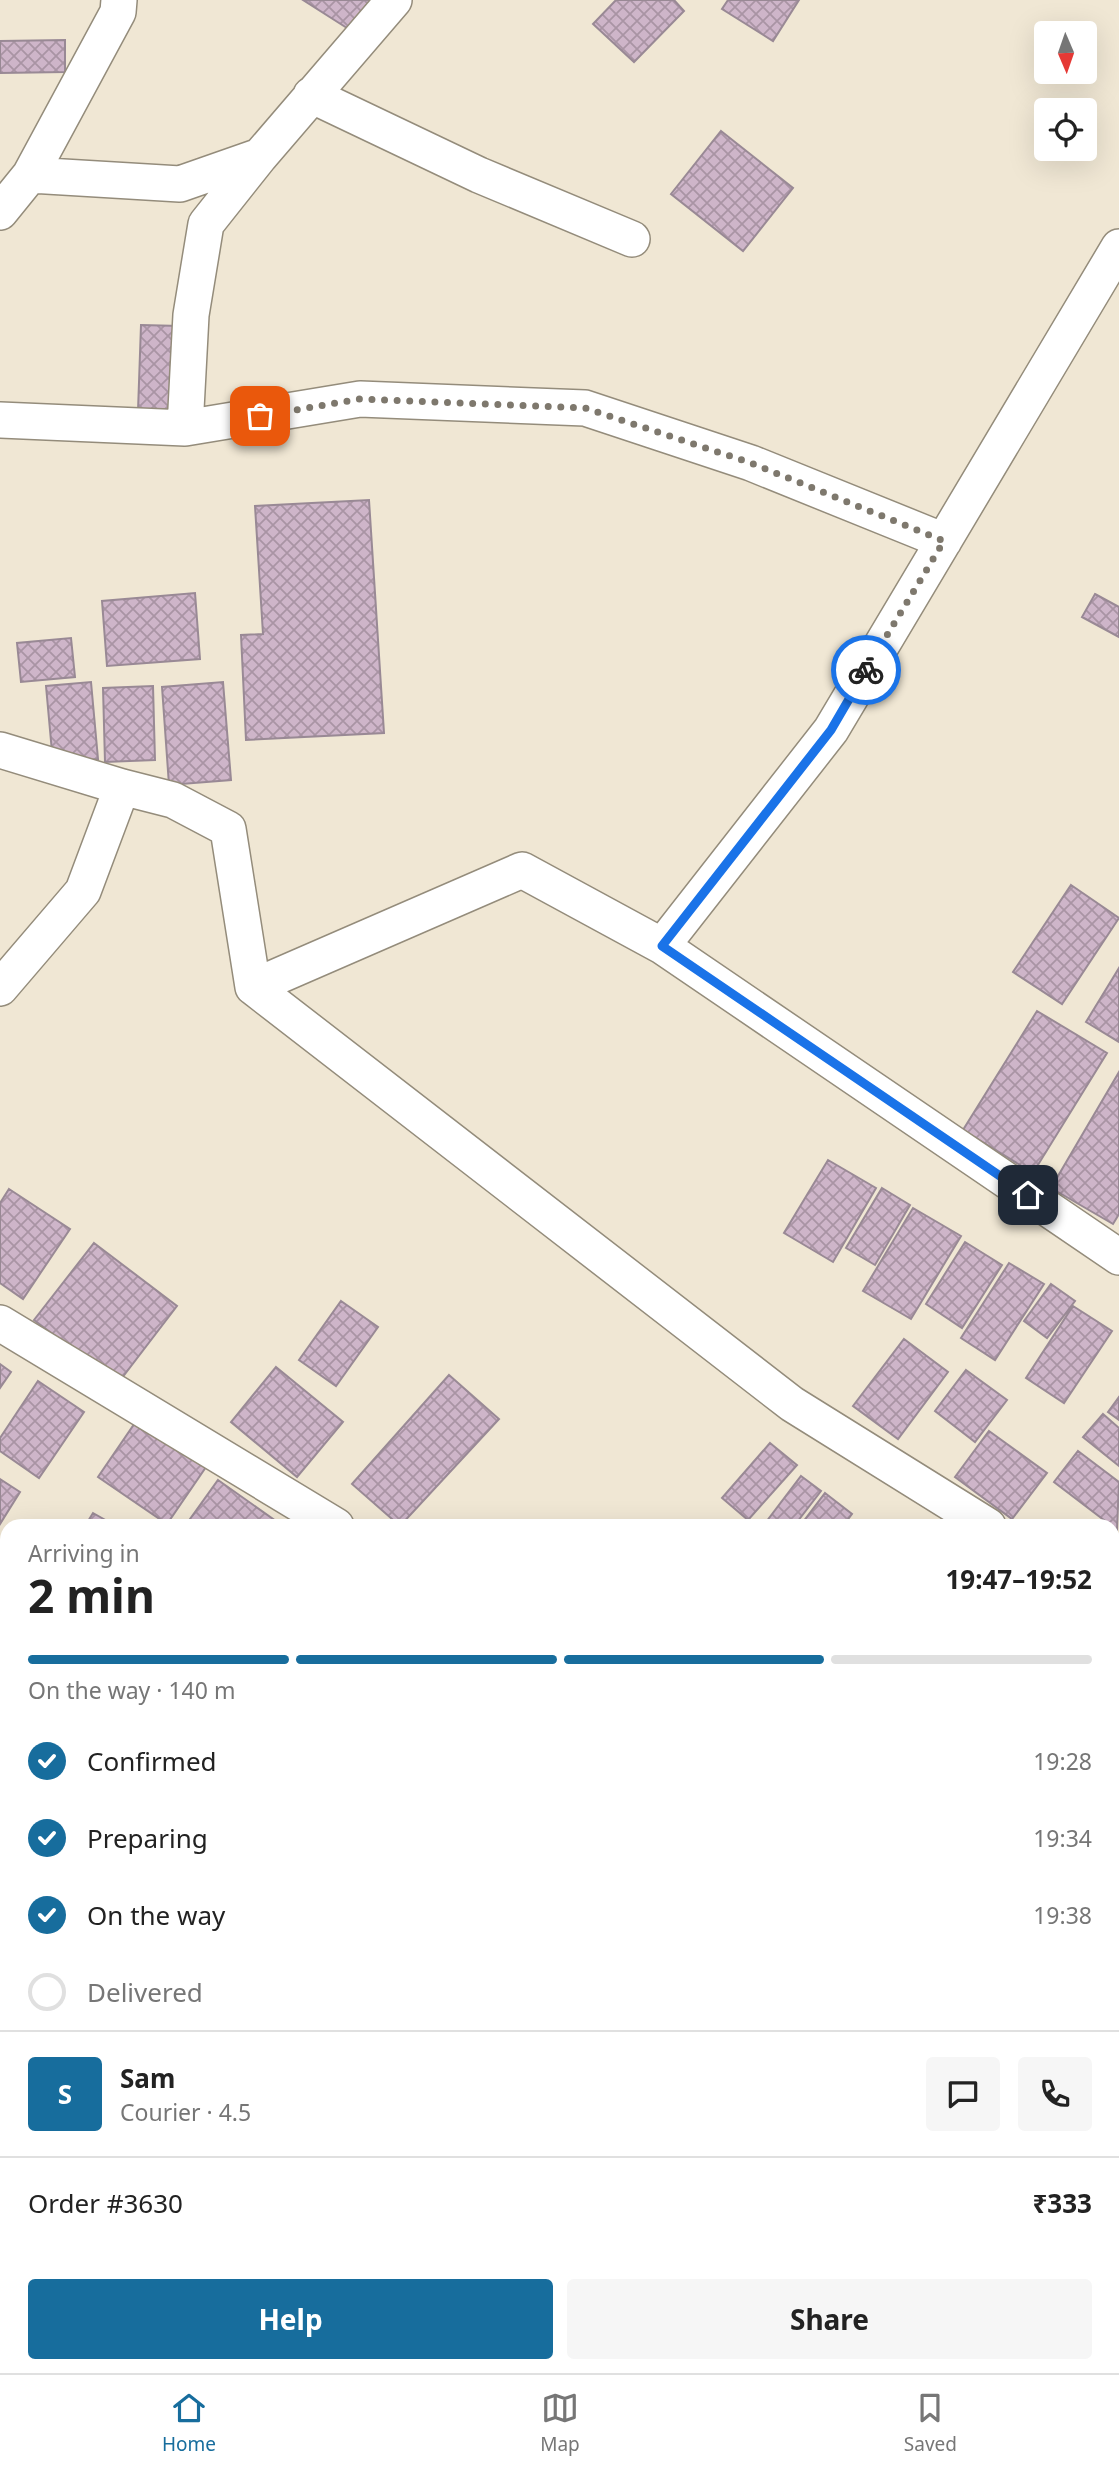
<!DOCTYPE html>
<meta charset="utf-8">
<style>
:root{--surface:#fff;--page:#f6f6f6;--text:#222;--muted:#767676;--line:#e0e0e0;--accent:#176d9d}
body{margin:0;font-family:"Noto Sans",sans-serif;background:var(--page);color:var(--text);height:100vh;display:flex;flex-direction:column;font-size:26px;white-space:nowrap}
*{box-sizing:border-box;margin:0}
p{font-size:23px;color:var(--muted)}
.icon{flex:none;width:38px;height:38px;fill:none;stroke:currentColor;stroke-width:2;stroke-linecap:round;stroke-linejoin:round}
.map{position:relative;flex:1;overflow:hidden}
.sheet{position:absolute;left:0px;top:1519px;width:1120px;height:854px;display:flex;flex-direction:column;background:var(--surface);border-radius:21px 21px 0 0;box-shadow:0 7px 28px #0002}
.sheet>*{flex:none}
.needle{width:46px;rotate:178deg}
.controls{position:absolute;left:1034px;top:21px;display:grid;gap:14px}
.controls a{display:grid;place-items:center;width:63px;height:63px;border-radius:7px;background:var(--surface);box-shadow:0 7px 28px #0002;font-size:35px}
.pin{position:absolute;display:grid;place-items:center;width:60px;height:60px;color:#fff;margin:-30px;border-radius:14px;box-shadow:0 4px 10px #0006}
.courier{position:absolute;display:grid;place-items:center;width:70px;height:70px;margin:-35px;border:5px solid #1a73e8;border-radius:50%;background:#fff;color:#222;box-shadow:0 2px 9px #0007}
.headline em{font-style:normal;font-weight:700}
.headline div{display:flex;flex-direction:column-reverse}
.headline{display:flex;align-items:center;justify-content:space-between;height:119px;padding:0 28px}
h1{font-size:46px;font-weight:700;line-height:52px}
.bar{display:grid;grid-template-columns:repeat(4,1fr);gap:10px 7px;align-content:center;height:84px;padding:0 28px}
.bar i{height:9px;border-radius:5px;background:var(--line)}
.bar .on{background:var(--accent)}
.bar p{grid-column:span 4}
.line{display:flex;align-items:center;gap:18px;padding:0 28px;border-top:2px solid var(--line)}
.line div{flex:1}
.round{display:grid;place-items:center;flex:none;width:74px;height:74px;border-radius:7px;background:var(--page)}
ol{padding:0 28px;list-style:none}
li{display:flex;align-items:center;gap:21px;height:77px}
li p{margin-inline-start:auto}
li .icon{padding:7px;border-radius:50%;background:var(--accent);color:#fff;stroke-width:4}
li:last-child{color:var(--muted)}
li i{width:38px;height:38px;border:4px solid var(--line);border-radius:50%}
.button{display:flex;gap:14px;margin-top:auto;padding:14px 28px}
.button a{flex:1;height:80px;border-radius:7px;background:var(--accent);color:#fff;font-size:28px;font-weight:700;line-height:80px;text-align:center}
.button a+a{background:var(--page);color:var(--text)}
.tabs{display:flex;justify-content:space-around;align-items:center;height:98px;border-top:2px solid var(--line);background:var(--surface);font-size:19px;color:var(--muted)}
.tabs a{display:grid;justify-items:center;gap:4px}
.tabs .on{color:var(--accent)}
.map>svg:first-child{display:block}
.building{fill:url(#building-cross-hatch);stroke:#998995;stroke-width:2}
.lines{fill:none;stroke-linecap:round;stroke-linejoin:round}
.minor-casing{stroke:#948c7b;stroke-width:38}
.tertiary-casing{stroke:#948c7b;stroke-width:42}
.minor{stroke:#fff;stroke-width:35}
.tertiary{stroke:#fff;stroke-width:38}
.done{stroke:#7e786d;stroke-width:7;stroke-dasharray:0 12.6}
.route{stroke:#1a73e8;stroke-width:9}
</style>
<div class="map">
<svg width="1119" height="2373" viewBox="0 0 1119 2373">
<defs>
<pattern id="building-cross-hatch" width="8" height="8" patternUnits="userSpaceOnUse" patternTransform="scale(1.75)"><rect width="8" height="8" fill="#ceb5c9"/><path d="M0 0l8 8M0 8l8-8" fill="none" stroke="#a994a4"/></pattern>
</defs>
<rect width="100%" height="100%" fill="#f0e7d4"/>
<path class="building" d="M303 0H370L350 30Z
M616 0H674L684 11 634 62 593 24Z
M728 0H799L773 41 722 9Z
M65 40V72L0 73V41Z
M721 131 793 188 743 251 671 194Z
M141 325 180 326 177 413 138 411Z
M369 500 384 733 246 740 241 635 263 634 255 506Z
M195 593 200 659 107 666 102 601Z
M1095 594 1119 607V637L1082 617Z
M71 638 75 677 21 682 17 643Z
M91 682 98 759 53 763 46 686Z
M223 682 231 780 169 785 162 687Z
M153 686 155 760 105 762 103 688Z
M1071 885 1119 918 1062 1004 1013 972Z
M1119 968V1042L1086 1022Z
M1037 1011 1107 1053 1033 1173 963 1130Z
M1119 1072V1214L1113 1224 1051 1188Z
M828 1160 876 1188 833 1262 784 1233Z
M882 1188 910 1205 875 1265 846 1248Z
M9 1189 70 1229 23 1299 0 1283V1203Z
M913 1208 961 1236 911 1319 863 1291Z
M965 1242 1002 1265 962 1328 926 1304Z
M94 1243 177 1306 118 1383 34 1320Z
M1009 1263 1044 1284 995 1360 961 1338Z
M1051 1284 1075 1301 1047 1338 1024 1321Z
M341 1301 378 1327 336 1386 299 1360Z
M1073 1306 1112 1331 1064 1403 1026 1378Z
M904 1339 948 1372 898 1439 853 1406Z
M0 1364 11 1372 0 1388Z
M276 1367 343 1422 297 1477 231 1422Z
M966 1370 1007 1400 975 1442 935 1411Z
M449 1375 499 1419 400 1526 352 1484Z
M38 1381 84 1412 39 1478 0 1451V1438Z
M1119 1397V1420L1108 1412Z
M1103 1414 1119 1428V1466L1083 1437Z
M137 1420 206 1467 167 1524 98 1477Z
M989 1431 1047 1473 1012 1519 955 1477Z
M770 1443 797 1465 748 1520 722 1498Z
M1078 1451 1119 1482 1117 1530 1054 1482Z
M801 1476 821 1491 794 1526H763Z
M0 1479 20 1492 0 1524Z
M218 1480 283 1526H185Z
M825 1493 852 1514 843 1526H800Z
M93 1513 116 1526H85Z
M7 1613V1661L0 1657V1627Z
M5 1843H7V1957L0 1953V1853Z
M1113 1896 1119 1899V1964L1113 1961Z
M1119 1999V2099L1113 2096V2011Z
M7 2023V2060L0 2056V2036Z
M0 2114 7 2117V2222L0 2218Z
M0 2232 7 2235V2302L0 2306Z
M1118 2348 1119 2373H1109L1113 2366Z
M70 2366H142L155 2373H79L69 2368Z
M317 2366H370L380 2373H312Z
M477 2366H507L517 2373H472Z
M616 2366H660L655 2373H627Z"/>
<g class="lines">
<g class="minor-casing">
<path id="minor" d="M311 95 479 175 632 239
M30 175 118 12 119 0
M0 212 30 175 180 184 260 156 394 0
M1119 247 831 730 662 946 1119 1257
M0 420 185 428 360 399 585 408 751 463 944 541
M185 428 191 315 206 224 260 156
M0 750 122 787 173 800 228 829 253 987
M662 946 522 870 253 987 792 1404 988 1526
M0 988 83 891 122 787
M0 1323 336 1526
M0 1571 7 1575
M0 1767 7 1771
M1113 1811 1119 1815
M0 2097 7 2100
M1113 2136 1119 2138
M231 2366 247 2373
M530 2366 542 2373
M800 2366 814 2373"/>
</g>
<g class="tertiary-casing">
<path id="tertiary" d="M1113 1571 1119 1565
M0 2354 7 2350"/>
</g>
<use href="#minor" class="minor"/>
<use href="#tertiary" class="tertiary"/>
</g>
<g class="lines">
<path class="done" d="M260 416 360 399 585 408 751 463 944 541 866 670"/>
<path class="route" d="M866 670 831 730 662 946 1028 1195"/>
</g>
</svg>
<div class="controls">
<a><svg class="needle" viewBox="-14 -14 28 28"><path d="M0-13l5 13h-10z" fill="#e53935"/><path d="M0 13l5-13h-10z" fill="#767676"/></svg></a>
<a><svg class="icon" aria-label="locate" viewBox="0 0 24 24"><circle cx="12" cy="12" r="6"/><path d="M12 2v4M12 18v4M2 12h4M18 12h4"/></svg></a>
</div>
<div class="pin" style="left:260px;top:416px;background:#ea580c"><svg class="icon" aria-label="bag" viewBox="0 0 24 24"><path d="M5 8h14l-1 12H6zM9 8a3 3 0 0 1 6 0"/></svg></div>
<div class="pin" style="left:1028px;top:1195px;background:#1f2937"><svg class="icon" aria-label="home" viewBox="0 0 24 24"><path d="M3 11l9-7 9 7M6 9v11h12V9"/></svg></div>
<div class="courier" style="left:866px;top:670px"><svg class="icon" aria-label="bike" viewBox="0 0 24 24"><circle cx="6" cy="16" r="4"/><circle cx="18" cy="16" r="4"/><path d="M6 16l4-8h5l3 8M10 8l3 8H6M13 5h3"/></svg></div>
<section class="sheet">
<div class="headline"><div><h1>2 min</h1><p>Arriving in</p></div><em>19:47–19:52</em></div>
<div class="bar"><i class="on"></i><i class="on"></i><i class="on"></i><i></i><p>On the way · 140 m</p></div>
<ol>
<li><svg class="icon" aria-label="check" viewBox="0 0 24 24"><path d="M5 12l5 5 9-10"/></svg>Confirmed<p>19:28</p></li>
<li><svg class="icon" aria-label="check" viewBox="0 0 24 24"><path d="M5 12l5 5 9-10"/></svg>Preparing<p>19:34</p></li>
<li><svg class="icon" aria-label="check" viewBox="0 0 24 24"><path d="M5 12l5 5 9-10"/></svg>On the way<p>19:38</p></li>
<li><i></i>Delivered</li>
</ol>
<div class="line" style="height:126px"><b class="round" style="background:var(--accent);color:#fff">S</b><div><b>Sam</b><p>Courier · 4.5</p></div><a class="round"><svg class="icon" aria-label="chat" viewBox="0 0 24 24"><path d="M4 5h16v11H9l-5 4z"/></svg></a><a class="round"><svg class="icon" aria-label="phone" viewBox="0 0 24 24"><path d="M5 4h4l2 5-3 2q2 4 5 5l2-3 5 2v4C11 20 4 13 5 4z"/></svg></a></div>
<div class="line" style="height:91px"><div>Order #3630</div><b>₹333</b></div>
<div class="button"><a>Help</a><a>Share</a></div>
</section>
</div>
<nav class="tabs">
<a class="on"><svg class="icon" aria-label="home" viewBox="0 0 24 24"><path d="M3 11l9-7 9 7M6 9v11h12V9"/></svg>Home</a>
<a><svg class="icon" aria-label="map" viewBox="0 0 24 24"><path d="M3 6l6-2 6 2 6-2v14l-6 2-6-2-6 2zM9 4v14M15 6v14"/></svg>Map</a>
<a><svg class="icon" aria-label="saved" viewBox="0 0 24 24"><path d="M7 4h10v16l-5-4-5 4z"/></svg>Saved</a>
</nav>
